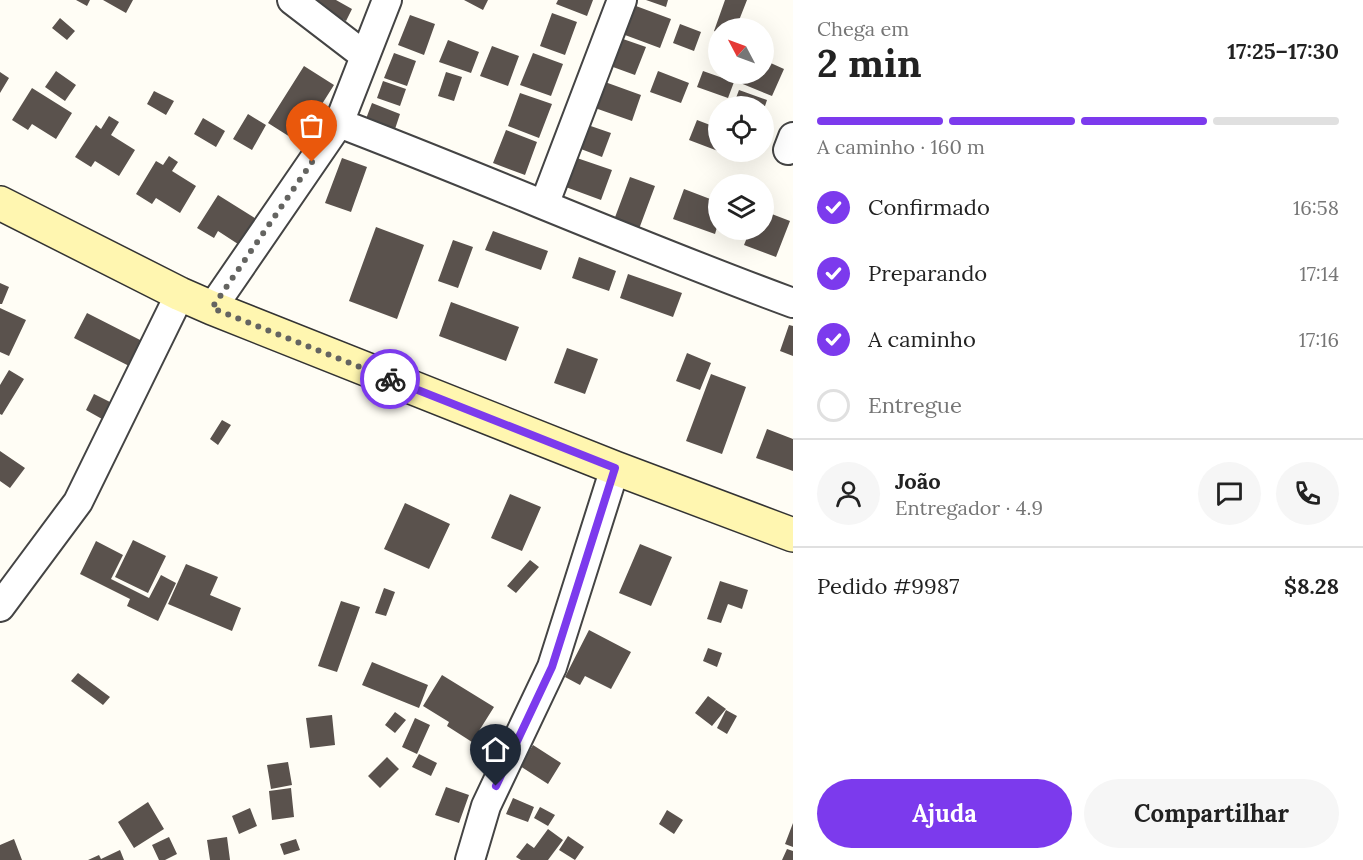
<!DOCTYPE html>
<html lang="pt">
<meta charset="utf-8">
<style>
:root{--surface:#fff;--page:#f6f6f6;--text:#222;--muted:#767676;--line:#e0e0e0;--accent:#7c3aed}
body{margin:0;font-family:Lora,serif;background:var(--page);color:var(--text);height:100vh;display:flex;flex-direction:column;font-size:22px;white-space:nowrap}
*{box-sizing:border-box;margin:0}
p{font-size:20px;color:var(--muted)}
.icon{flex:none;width:33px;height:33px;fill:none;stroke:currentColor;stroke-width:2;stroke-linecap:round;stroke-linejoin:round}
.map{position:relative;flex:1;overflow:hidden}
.drawer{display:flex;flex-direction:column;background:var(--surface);width:570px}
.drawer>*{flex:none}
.needle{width:39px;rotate:311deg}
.tools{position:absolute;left:708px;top:18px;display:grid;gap:12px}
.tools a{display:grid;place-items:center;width:66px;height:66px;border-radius:50%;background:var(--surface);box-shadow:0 6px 24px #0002;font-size:30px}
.pin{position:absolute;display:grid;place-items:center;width:51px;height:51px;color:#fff;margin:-62px -26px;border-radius:50% 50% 50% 0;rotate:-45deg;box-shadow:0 0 6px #0007}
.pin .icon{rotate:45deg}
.courier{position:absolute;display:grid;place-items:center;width:60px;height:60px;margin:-30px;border:4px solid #7c3aed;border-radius:50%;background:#fff;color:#222;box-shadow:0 2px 8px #0007}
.head em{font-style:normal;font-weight:800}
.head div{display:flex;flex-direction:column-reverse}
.head{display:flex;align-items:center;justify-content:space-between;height:102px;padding:0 24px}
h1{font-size:39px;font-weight:800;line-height:45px}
.bar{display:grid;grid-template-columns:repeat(4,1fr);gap:9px 6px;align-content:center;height:72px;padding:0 24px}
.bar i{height:8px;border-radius:4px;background:var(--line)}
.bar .current{background:var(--accent)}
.bar p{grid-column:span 4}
.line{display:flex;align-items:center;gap:15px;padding:0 24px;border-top:2px solid var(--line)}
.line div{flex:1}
.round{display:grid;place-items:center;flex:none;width:63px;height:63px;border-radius:32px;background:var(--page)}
ol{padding:0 24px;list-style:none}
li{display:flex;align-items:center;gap:18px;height:66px}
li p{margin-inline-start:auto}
li .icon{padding:6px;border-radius:50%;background:var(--accent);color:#fff;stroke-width:4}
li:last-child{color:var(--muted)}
li i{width:33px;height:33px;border:3px solid var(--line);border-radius:50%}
.button{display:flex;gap:12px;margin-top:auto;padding:12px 24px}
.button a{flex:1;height:69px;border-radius:36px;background:var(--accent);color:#fff;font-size:24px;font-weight:800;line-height:69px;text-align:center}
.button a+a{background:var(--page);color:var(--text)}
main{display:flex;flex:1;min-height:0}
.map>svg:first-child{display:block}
.building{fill:#5a524d}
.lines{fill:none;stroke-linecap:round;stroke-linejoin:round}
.minor-casing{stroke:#444;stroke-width:32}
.secondary-casing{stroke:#333;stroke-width:36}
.minor{stroke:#fff;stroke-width:28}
.secondary{stroke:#fff6b0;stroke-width:33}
.done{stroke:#646461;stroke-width:6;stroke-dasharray:0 10.8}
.route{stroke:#7c3aed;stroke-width:8}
</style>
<main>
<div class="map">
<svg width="793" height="860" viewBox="0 0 793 860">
<rect width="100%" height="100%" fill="#fffdf5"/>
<path class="building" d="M76 0H90L87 6Z
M103 0H133L126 13Z
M307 0H336L352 9 346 21Z
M464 0H488L483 10Z
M558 0H593L587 16 556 4Z
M646 0H668L666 7Z
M725 0H747L736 28H718V33L714 31Z
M636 6 671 19 660 48 625 35Z
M552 13 577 22 565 55 540 46Z
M410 15 435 24 424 55 398 45Z
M60 18 75 31 67 40 52 28Z
M680 24 701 32 694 51 673 43Z
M623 39 646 47 635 75 613 67Z
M448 40 479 52 471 73 439 62Z
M492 46 519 56 508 86 480 76Z
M394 53 416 61 407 86 384 78Z
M533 53 563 64 551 96 520 85Z
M764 60 784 69 772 96 733 80 736 74H764Z
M304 66 334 85 298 142 268 123Z
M56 71 76 85 65 101 45 87Z
M658 71 689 83 681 103 650 92Z
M703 71 734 82 728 98 697 87Z
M0 72 9 78 0 93Z
M446 72 462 77 454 101 438 96Z
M383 81 406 89 400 106 377 98Z
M605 82 641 95 632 121 595 108Z
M32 88 72 113 56 139 32 124 28 130 12 120Z
M739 90 767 100 765 106H733Z
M154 91 174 101 166 115 147 104Z
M520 93 552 104 539 138 508 126Z
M372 103 400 114 393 135 364 124Z
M248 114 266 125 252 150 233 139Z
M109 116 119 122 111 135 135 150 119 176 95 161 91 167 75 157 96 125 101 129Z
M203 118 225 131 216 147 194 134Z
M697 120 718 128V151L689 140Z
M582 123 611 133 602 157 573 146Z
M506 130 537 142 525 175 493 163Z
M722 152H751L748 161Z
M169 156 178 162 172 171 196 186 180 213 156 198 152 204 136 194 156 161 163 165Z
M574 157 612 170 601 200 563 186Z
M342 158 367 167 351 212 325 203Z
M630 177 655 186 639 229 614 220Z
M684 189 718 202V224L715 234 673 219Z
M218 195 258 220 241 246 218 231 214 238 197 228Z
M764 211 790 221 776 257 744 245 750 230H764Z
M376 227 424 245 397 319 349 301Z
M493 231 548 251 541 270 485 250Z
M453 240 473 247 458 288 438 281Z
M579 257 616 271 609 291 572 278Z
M628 274 682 293 673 317 620 298Z
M0 283 9 287 2 304H0Z
M451 302 519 327 506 361 439 336Z
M0 308 26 320 9 356 0 352Z
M87 313 148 344 135 369 74 338Z
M789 325 793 326V356L780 351Z
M567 348 598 359 585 394 554 383Z
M687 353 711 363 700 390 676 381Z
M9 370 24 379 2 415 0 414V385Z
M711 374 746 387 722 454 686 441Z
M94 394 110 402 102 419 86 410Z
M222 420 231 425 218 445 210 439Z
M767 429 793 439V471L756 458Z
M0 451 25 468 10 488 0 481Z
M510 494 541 507 522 551 491 538Z
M405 503 450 524 429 569 384 549Z
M133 540 166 556 148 593 115 577Z
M96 541 123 555 111 579 149 598 161 575 176 583 158 621 127 606 130 599 80 574Z
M640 544 672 557 651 606 619 593Z
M530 560 539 567 516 593 507 586Z
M186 564 218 577 210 595 241 608 232 631 168 604Z
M720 581 748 590 742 609 728 604 721 623 707 619Z
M384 588 395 592 386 616 375 613Z
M341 601 360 607 337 672 318 666Z
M589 630 631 652 611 689 585 676 580 685 565 677Z
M708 648 722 653 717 667 703 661Z
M372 662 428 685 419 708 362 685Z
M78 673 110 697 103 705 71 681Z
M442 675 494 707 472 742 447 726 449 722 423 706Z
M708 696 726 709 712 726 695 713Z
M726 710 737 716 727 734 717 728Z
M395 712 406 720 395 733 385 725Z
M332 715 335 745 310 748 306 718Z
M415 718 430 725 417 754 402 747Z
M533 745 561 763 548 784 520 766Z
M419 754 437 763 431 776 412 767Z
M387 757 399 769 380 788 368 776Z
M288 762 292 785 271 789 267 765Z
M446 787 469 795 459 823 435 815Z
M291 788 294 817 272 820 269 791Z
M513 798 534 807 528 822 506 814Z
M148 802 164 829 134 848 118 822Z
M540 807 555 815 548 826 534 818Z
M250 808 257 826 239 834 232 816Z
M667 810 683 820 674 834 659 824Z
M793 823V847L785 844Z
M548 829 563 840 548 860H521L516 857 527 843 534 848Z
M568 836 584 847 575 860 559 850Z
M169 837 177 854 165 860H159L152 845Z
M227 837 230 860H210L207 840Z
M14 839 22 860H0V845Z
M296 839 300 850 284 855 280 844Z
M787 849 793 851V860H782Z
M120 850 124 860H88L99 855 101 859Z"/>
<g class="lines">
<g class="minor-casing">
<path id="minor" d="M292 0 365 56
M339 123C491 181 640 247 793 303
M788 150 793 137
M544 205 622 0
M212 308 339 123 387 0
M0 607 78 502 180 294
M470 860 486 806 552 667 615 468"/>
</g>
<g class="secondary-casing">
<path id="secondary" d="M0 203 180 294 212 308 615 468 793 535"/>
</g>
<use href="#minor" class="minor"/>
<use href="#secondary" class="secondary"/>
</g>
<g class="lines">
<path class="done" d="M312 162 212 308 390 379"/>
<path class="route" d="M390 379 615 468 552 667 496 786"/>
</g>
</svg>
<div class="tools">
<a><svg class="needle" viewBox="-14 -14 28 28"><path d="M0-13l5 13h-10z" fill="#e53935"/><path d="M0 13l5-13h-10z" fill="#767676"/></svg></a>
<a><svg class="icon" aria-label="locate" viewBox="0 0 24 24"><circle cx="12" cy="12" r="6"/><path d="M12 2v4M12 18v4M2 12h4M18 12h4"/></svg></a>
<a><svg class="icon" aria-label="layers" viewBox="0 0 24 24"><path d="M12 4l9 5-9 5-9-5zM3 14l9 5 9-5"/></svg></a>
</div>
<div class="pin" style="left:312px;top:162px;background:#ea580c"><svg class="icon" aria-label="bag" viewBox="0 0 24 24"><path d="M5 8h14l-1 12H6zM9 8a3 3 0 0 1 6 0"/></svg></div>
<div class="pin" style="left:496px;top:786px;background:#1f2937"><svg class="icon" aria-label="home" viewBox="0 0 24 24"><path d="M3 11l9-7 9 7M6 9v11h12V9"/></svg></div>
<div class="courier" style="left:390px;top:379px"><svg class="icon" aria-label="bike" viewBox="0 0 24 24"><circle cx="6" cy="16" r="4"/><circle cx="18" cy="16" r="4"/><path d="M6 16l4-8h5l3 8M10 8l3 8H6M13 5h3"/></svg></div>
</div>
<section class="drawer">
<div class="head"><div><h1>2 min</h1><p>Chega em</p></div><em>17:25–17:30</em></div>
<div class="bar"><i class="current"></i><i class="current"></i><i class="current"></i><i></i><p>A caminho · 160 m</p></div>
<ol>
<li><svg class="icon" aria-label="check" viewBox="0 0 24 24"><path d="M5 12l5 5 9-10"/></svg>Confirmado<p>16:58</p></li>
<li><svg class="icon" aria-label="check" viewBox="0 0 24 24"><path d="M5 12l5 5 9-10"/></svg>Preparando<p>17:14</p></li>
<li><svg class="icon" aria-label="check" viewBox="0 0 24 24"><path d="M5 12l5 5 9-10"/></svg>A caminho<p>17:16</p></li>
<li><i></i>Entregue</li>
</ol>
<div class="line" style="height:108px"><a class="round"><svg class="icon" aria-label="person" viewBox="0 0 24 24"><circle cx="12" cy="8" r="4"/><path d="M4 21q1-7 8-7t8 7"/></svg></a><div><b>João</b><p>Entregador · 4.9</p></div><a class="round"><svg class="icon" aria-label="chat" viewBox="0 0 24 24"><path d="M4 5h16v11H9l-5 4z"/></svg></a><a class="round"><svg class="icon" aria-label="phone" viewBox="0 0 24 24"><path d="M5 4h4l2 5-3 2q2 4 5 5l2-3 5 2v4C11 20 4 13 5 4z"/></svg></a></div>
<div class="line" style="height:78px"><div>Pedido #9987</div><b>$8.28</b></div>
<div class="button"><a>Ajuda</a><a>Compartilhar</a></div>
</section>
</main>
